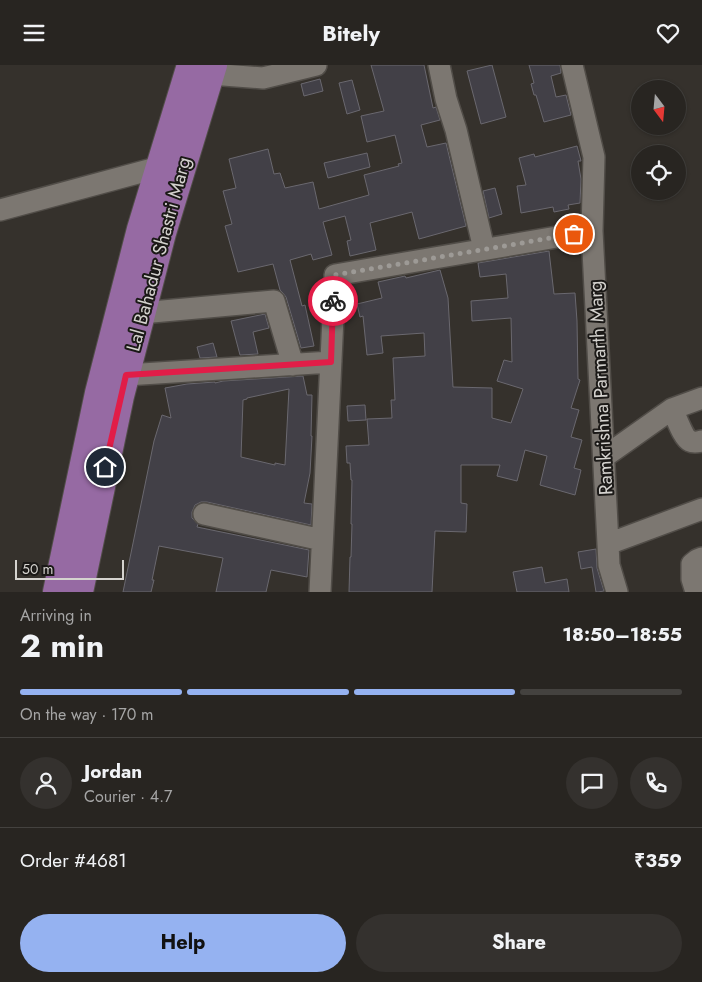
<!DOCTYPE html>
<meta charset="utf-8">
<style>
:root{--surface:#282521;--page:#34312e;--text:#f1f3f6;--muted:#a5a5a5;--line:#44423f;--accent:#95b2f1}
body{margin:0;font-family:Jost,sans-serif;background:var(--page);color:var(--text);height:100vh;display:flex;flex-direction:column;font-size:19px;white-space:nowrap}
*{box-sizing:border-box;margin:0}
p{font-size:16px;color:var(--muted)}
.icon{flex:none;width:28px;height:28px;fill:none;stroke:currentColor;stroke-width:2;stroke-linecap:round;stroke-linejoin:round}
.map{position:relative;height:527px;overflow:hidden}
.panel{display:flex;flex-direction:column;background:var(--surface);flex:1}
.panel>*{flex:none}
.needle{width:32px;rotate:164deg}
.controls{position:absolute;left:631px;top:15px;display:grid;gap:10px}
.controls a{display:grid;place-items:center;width:55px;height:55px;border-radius:50%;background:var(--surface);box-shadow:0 1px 4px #0004,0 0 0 1px var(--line);font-size:25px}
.scale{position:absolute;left:15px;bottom:12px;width:109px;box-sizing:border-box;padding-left:5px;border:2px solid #d5d3cf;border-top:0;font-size:14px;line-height:18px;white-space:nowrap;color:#d5d3cf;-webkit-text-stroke:4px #1b1917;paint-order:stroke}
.pin{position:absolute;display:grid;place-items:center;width:42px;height:42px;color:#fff;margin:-21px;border:2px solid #fff;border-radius:50%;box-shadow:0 1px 5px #0007}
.courier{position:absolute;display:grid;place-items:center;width:50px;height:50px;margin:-25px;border:4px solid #e11d48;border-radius:50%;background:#fff;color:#222;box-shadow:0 1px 6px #0007}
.summary em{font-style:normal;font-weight:700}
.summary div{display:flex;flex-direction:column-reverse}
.summary{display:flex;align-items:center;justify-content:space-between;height:85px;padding:0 20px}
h1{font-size:32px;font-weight:700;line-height:38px}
.bar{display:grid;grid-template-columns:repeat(4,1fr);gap:8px 5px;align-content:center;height:60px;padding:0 20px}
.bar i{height:6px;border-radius:4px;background:var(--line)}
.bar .active{background:var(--accent)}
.bar p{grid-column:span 4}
.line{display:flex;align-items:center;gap:12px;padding:0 20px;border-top:1px solid var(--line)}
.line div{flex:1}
.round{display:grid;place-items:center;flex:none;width:52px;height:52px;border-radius:26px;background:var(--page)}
.action{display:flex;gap:10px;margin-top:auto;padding:10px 20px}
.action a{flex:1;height:58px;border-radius:30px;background:var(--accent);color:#111;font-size:20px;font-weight:700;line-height:58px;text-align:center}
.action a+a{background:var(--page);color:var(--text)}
header{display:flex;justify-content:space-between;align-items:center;height:65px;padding:0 20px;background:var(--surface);font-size:22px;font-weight:700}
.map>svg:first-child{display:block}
.building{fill:#424047;stroke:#6a686f;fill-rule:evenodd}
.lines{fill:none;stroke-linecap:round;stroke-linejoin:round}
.minor-casing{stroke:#514d48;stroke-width:24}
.major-casing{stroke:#514d48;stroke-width:30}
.minor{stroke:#7c7771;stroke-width:21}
.major{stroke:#966aa3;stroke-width:28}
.done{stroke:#9d9a96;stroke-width:5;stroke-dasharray:0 9}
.route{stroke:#e11d48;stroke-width:6}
.labels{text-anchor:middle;stroke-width:4;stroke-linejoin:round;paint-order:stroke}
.street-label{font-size:19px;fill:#d5d3cf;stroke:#1b1917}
</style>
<header><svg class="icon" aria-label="menu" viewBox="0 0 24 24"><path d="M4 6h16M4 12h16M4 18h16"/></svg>Bitely<svg class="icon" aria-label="heart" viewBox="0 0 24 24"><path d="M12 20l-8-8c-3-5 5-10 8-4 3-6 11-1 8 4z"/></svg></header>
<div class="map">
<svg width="702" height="527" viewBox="0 0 702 527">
<rect width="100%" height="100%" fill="#35312c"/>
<path class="building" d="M371 0H424L433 43 436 42 440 55 421 60 427 82 446 78 466 161 419 174 412 147 370 158 376 185 350 191 347 176 351 175 345 151 323 157 332 190 313 195 311 189 290 195 302 241 305 240 314 281 301 283 286 232 283 228 280 225 273 199 238 207 225 161 232 159 223 126 236 123 229 94 268 84 274 109 280 108 285 123 313 117 319 144 369 130 364 110 399 101 398 99 402 98 395 70 367 77 361 51 384 46Z
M492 0 506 52 481 59 467 6Z
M529 0H560L561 8 551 11 556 32 566 30 571 50 544 57 536 30H534L531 19 534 18Z
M320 14 323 26 304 31 301 19Z
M352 15 360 45 347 49 339 18Z
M577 81 581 96H578L581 114 580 138 568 140 569 144 554 147 553 142 521 148 517 121 526 120 519 93 534 89 535 92Z
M367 88 370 102 328 113 324 98Z
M495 123 502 149 489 153 483 126Z
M549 186 554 229 575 228 577 256 578 314 580 315 571 343 579 345 571 372 582 375 574 403 581 405 575 430 540 420 547 391 525 385 517 416 497 411 500 400H461V438L467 439 466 467 435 466 432 527H349L350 492H351L352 459H351L352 415H351L350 398H347L346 381 369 380 367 354 392 353 391 335H395L393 293 425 291 424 268 381 271 383 288 367 290 363 251 360 252 357 239 382 233 378 217 405 211 406 213 440 205 448 233 453 322 492 323V353L511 358 523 324 497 316 504 295 512 297 511 253 472 256 471 236 508 233 506 209 480 212 478 198Z
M265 249 269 263 253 267 258 289 240 290 231 256Z
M213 278 217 292 200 293 197 282Z
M303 311 307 330H312L311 371H312L310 408 304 438 312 439 311 460 207 437H201L195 440 192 447V453L198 459 197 462 309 485 307 512 271 505 266 527H216L223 493 159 481 152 515H154L151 527H123L154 376 162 350 171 353 165 323 187 319 215 317V318L223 316ZM289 324 285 400 275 398V400L241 392 243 335 247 334V333Z
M365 340 366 355 348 356 347 341Z
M596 484 597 503 604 526 598 527H596L592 502 581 504 578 487Z
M542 502 545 518 567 514 569 527H517L513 507Z"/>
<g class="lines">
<g class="minor-casing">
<path id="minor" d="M439 0 446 34 456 65 484 184
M572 0 594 92 592 166 608 479 609 500 617 527
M195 6 210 9 263 13 316 0
M0 145 160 102
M141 248 274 236 293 300
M126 310 331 297
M672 344C676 351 683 373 690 376 694 378 698 377 702 376
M604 392 672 344 702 333
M204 449 322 475
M608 479 702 444
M320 527 335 210 592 166
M696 527 692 514V499L697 495 702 493"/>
</g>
<g class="major-casing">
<path id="major" d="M57 527 99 328 141 164 191 0
M79 527 120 331 162 168 213 0"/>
</g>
<use href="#minor" class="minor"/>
<use href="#major" class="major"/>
</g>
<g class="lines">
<path class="done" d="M333 236 335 210 574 169"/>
<path class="route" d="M105 402 126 310 331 297 333 236"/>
</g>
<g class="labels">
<g class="street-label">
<text transform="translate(158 189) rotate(-75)" y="7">Lal Bahadur Shastri Marg</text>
<text transform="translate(600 323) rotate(-93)" y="7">Ramkrishna Parmarth Marg</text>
</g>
</g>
</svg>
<div class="controls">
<a><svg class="needle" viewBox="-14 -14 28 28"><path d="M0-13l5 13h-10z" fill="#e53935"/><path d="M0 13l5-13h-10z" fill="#a5a5a5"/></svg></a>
<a><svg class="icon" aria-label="locate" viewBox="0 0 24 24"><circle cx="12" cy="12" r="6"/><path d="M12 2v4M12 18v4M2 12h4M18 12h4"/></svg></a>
</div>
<div class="scale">50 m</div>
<div class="pin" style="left:574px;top:169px;background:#ea580c"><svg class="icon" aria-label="bag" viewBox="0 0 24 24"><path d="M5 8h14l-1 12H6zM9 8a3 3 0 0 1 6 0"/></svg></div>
<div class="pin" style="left:105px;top:402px;background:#1f2937"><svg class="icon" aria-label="home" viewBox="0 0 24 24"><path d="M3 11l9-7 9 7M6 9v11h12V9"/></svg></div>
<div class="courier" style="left:333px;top:236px"><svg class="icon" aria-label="bike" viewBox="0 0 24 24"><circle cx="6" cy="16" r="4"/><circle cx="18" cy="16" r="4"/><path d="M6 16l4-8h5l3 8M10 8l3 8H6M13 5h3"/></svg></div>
</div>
<section class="panel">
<div class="summary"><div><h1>2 min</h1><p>Arriving in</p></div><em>18:50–18:55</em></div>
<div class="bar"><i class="active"></i><i class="active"></i><i class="active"></i><i></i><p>On the way · 170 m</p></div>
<div class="line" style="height:90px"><a class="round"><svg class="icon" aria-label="person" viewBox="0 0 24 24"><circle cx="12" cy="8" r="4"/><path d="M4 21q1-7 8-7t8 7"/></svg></a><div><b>Jordan</b><p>Courier · 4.7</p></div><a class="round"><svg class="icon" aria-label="chat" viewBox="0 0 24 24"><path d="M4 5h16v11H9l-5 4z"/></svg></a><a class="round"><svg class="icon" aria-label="phone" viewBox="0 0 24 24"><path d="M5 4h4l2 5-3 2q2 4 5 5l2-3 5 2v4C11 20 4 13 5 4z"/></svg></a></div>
<div class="line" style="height:65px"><div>Order #4681</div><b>₹359</b></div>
<div class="action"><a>Help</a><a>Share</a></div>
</section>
